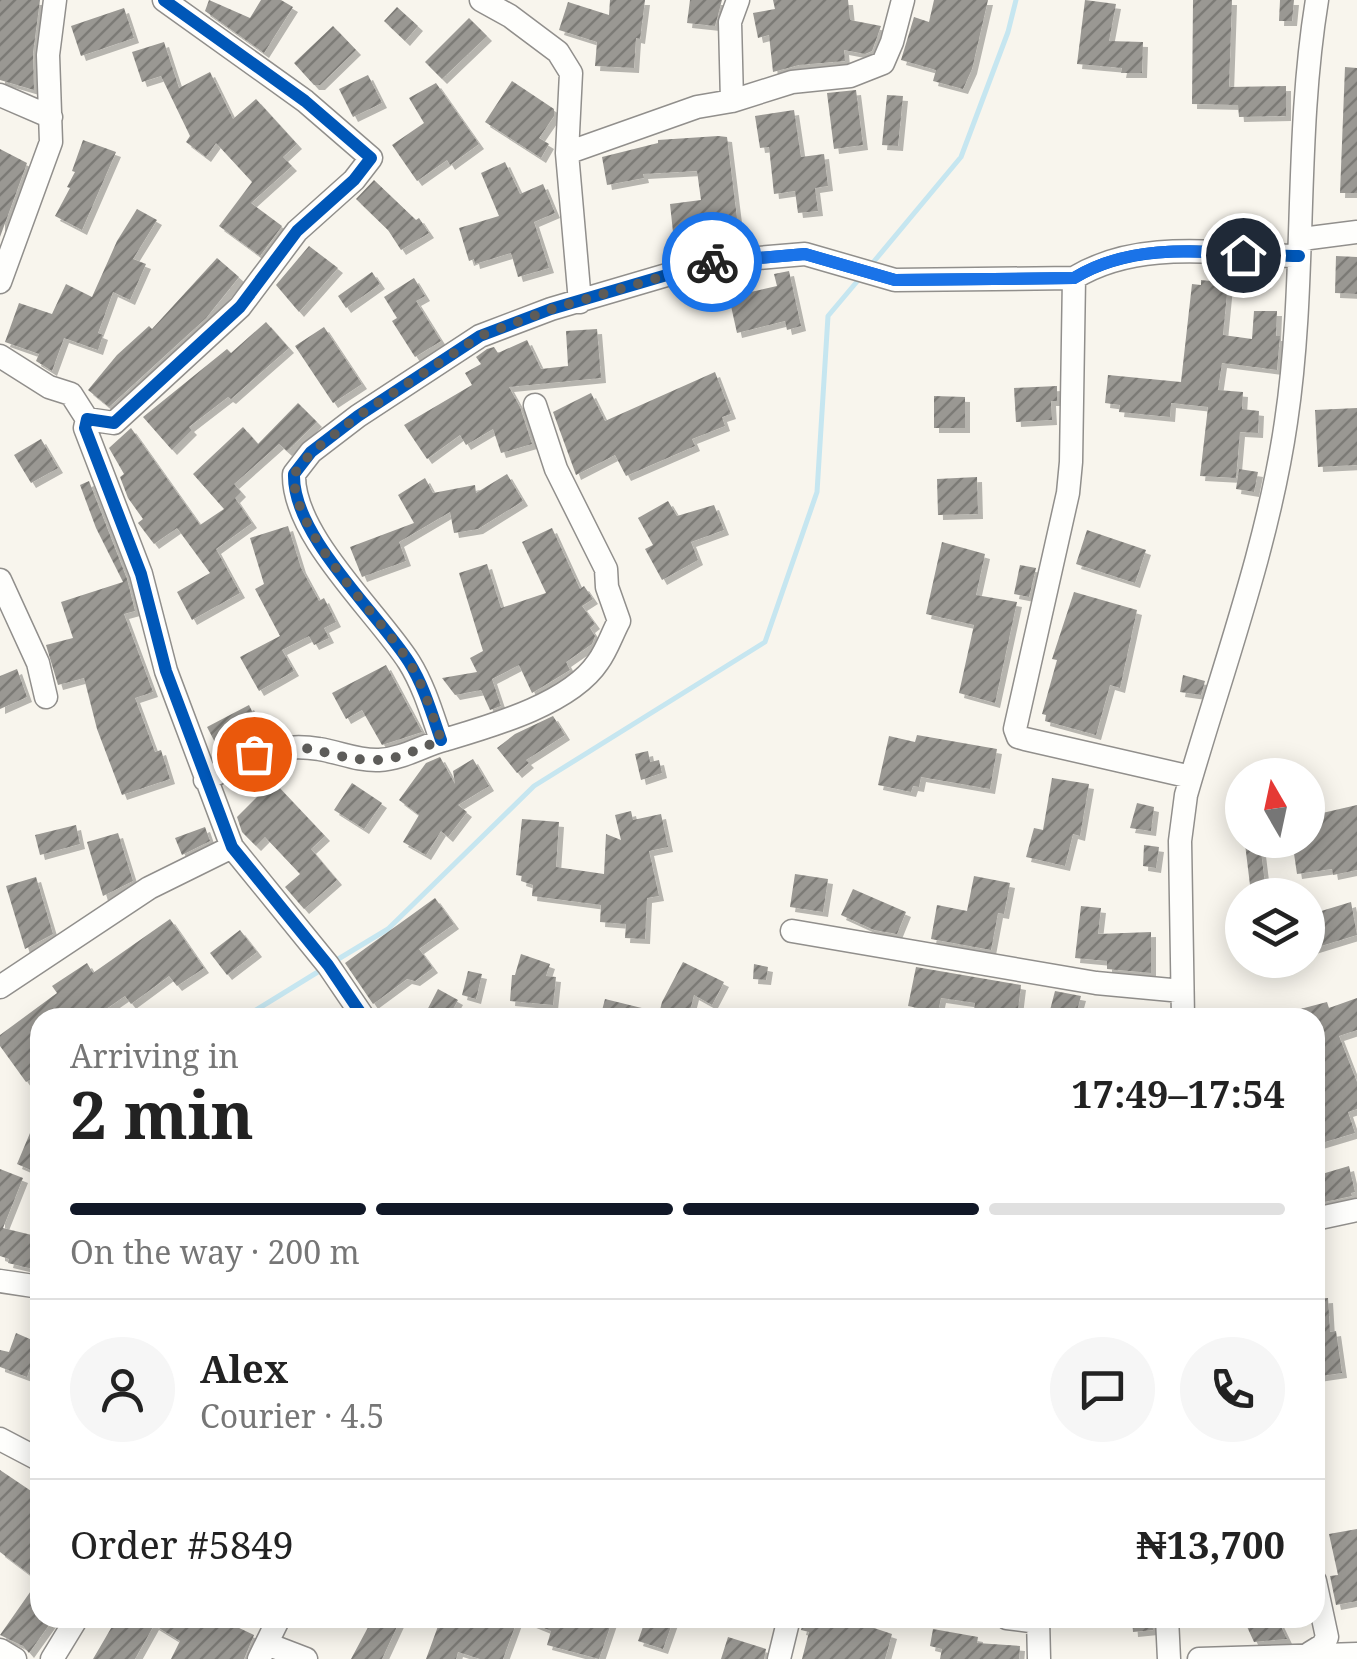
<!DOCTYPE html>
<meta charset="utf-8">
<style>
:root{--surface:#fff;--page:#f6f6f6;--text:#222;--muted:#767676;--line:#e0e0e0;--accent:#111827}
body{margin:0;font-family:"Noto Serif",serif;background:var(--page);color:var(--text);height:100vh;display:flex;flex-direction:column;font-size:38px;white-space:nowrap}
*{box-sizing:border-box;margin:0}
p{font-size:32px;color:var(--muted)}
.icon{flex:none;width:55px;height:55px;fill:none;stroke:currentColor;stroke-width:2;stroke-linecap:round;stroke-linejoin:round}
.map{position:relative;flex:1;overflow:hidden}
.drawer{position:absolute;left:30px;top:1008px;width:1295px;height:620px;display:flex;flex-direction:column;background:var(--surface);border-radius:30px;box-shadow:0 5px 25px #0003}
.drawer>*{flex:none}
.needle{width:65px;rotate:351deg}
.tools{position:absolute;left:1225px;top:758px;display:grid;gap:20px}
.tools a{display:grid;place-items:center;width:100px;height:100px;border-radius:50%;background:var(--surface);box-shadow:0 5px 25px #0003;font-size:50px}
.pin{position:absolute;display:grid;place-items:center;width:85px;height:85px;color:#fff;margin:-42px;border:5px solid #fff;border-radius:50%;box-shadow:0 2px 10px #0007}
.courier{position:absolute;display:grid;place-items:center;width:100px;height:100px;margin:-50px;border:8px solid #1a73e8;border-radius:50%;background:#fff;color:#222;box-shadow:0 2px 12px #0007}
.headline em{font-style:normal;font-weight:700}
.headline div{display:flex;flex-direction:column-reverse}
.headline{display:flex;align-items:center;justify-content:space-between;height:170px;padding:0 40px}
h1{font-size:65px;font-weight:700;line-height:75px}
.bar{display:grid;grid-template-columns:repeat(4,1fr);gap:15px 10px;align-content:center;height:120px;padding:0 40px}
.bar i{height:12px;border-radius:8px;background:var(--line)}
.bar .current{background:var(--accent)}
.bar p{grid-column:span 4}
.line{display:flex;align-items:center;gap:25px;padding:0 40px;border-top:2px solid var(--line)}
.line div{flex:1}
.round{display:grid;place-items:center;flex:none;width:105px;height:105px;border-radius:52px;background:var(--page)}
.map>svg:first-child{display:block}
.lines{fill:none;stroke-linecap:round;stroke-linejoin:round}
.stream{stroke:#c6e6f0;stroke-width:5}
.building{fill:url(#building-hatch);filter:url(#shadow)}
.minor-casing{stroke:#918f8c;stroke-width:25}
.minor{stroke:#fefefc;stroke-width:22}
.cycleway-casing{stroke:#fff;stroke-width:19}
.cycleway{stroke:#0057b8;stroke-width:12}
.done{stroke:#5d5c59;stroke-width:10;stroke-dasharray:0 18}
.route{stroke:#1a73e8;stroke-width:12}
</style>
<div class="map">
<svg width="1357" height="1659" viewBox="0 0 1357 1659">
<defs>
<pattern id="building-hatch" width="6" height="6" patternUnits="userSpaceOnUse" patternTransform="scale(2.5)"><rect width="6" height="6" fill="#9a9893"/><path d="M-1 1l2-2M0 6l6-6M5 7l2-2" fill="none" stroke="#7c7a76"/></pattern>
<filter id="shadow"><feDropShadow dx="5" dy="5" stdDeviation="0" flood-color="#0004"/></filter>
</defs>
<rect width="100%" height="100%" fill="#f8f5ed"/>
<g class="lines">
<path class="stream" d="M871 265 961 157 1008 32 1016 0
M335 961 388 929 534 786 765 642 817 492 828 316 860 278
M243 1018 321 970
M39 1107 40 1105"/>
</g>
<path class="building" d="M0 0H40L33 53 34 90 0 80Z
M209 0 250 18 261 0H281L293 7 264 53 205 11Z
M610 0H645L640 39 636 38 634 68 595 66 597 42 559 30 568 2 609 15Z
M690 0H722L715 26 687 23Z
M773 0H848L850 20 881 26 872 51 865 54 844 50 845 61 799 65 773 72 769 35 758 38 753 13 775 9Z
M934 0H988L972 69 963 89 933 81 936 70 901 60 914 17 929 22Z
M1085 0 1116 4 1109 41 1143 42 1142 73H1121L1122 68 1077 64Z
M1193 0H1232L1229 87 1286 86V116L1239 117 1238 105 1192 104Z
M1280 0H1294L1292 21H1279Z
M397 7 418 26 405 41 384 21Z
M124 8 134 38 81 56 71 26Z
M469 18 487 36 442 79 425 62Z
M333 26 356 50 320 85H314L294 63Z
M164 42 179 88 210 72 233 119 256 99 297 144 283 157 292 166 251 203 282 226 260 256 219 226 252 182 216 143 206 157 186 142 190 136 161 76 142 82 132 52Z
M1345 67 1357 68V193H1340Z
M368 75 382 103 353 117 339 89Z
M512 81 554 109V116L539 138 549 144 541 158 485 122Z
M436 83 479 144 450 165 447 160 417 181 392 145 424 123 409 98Z
M856 90 863 145 834 149 827 93Z
M887 95 903 96 898 146 882 145Z
M794 110 801 157 824 154 828 186 815 188 818 211 798 213 795 191 774 194 769 147 760 148 755 116Z
M718 136 727 137 737 218 700 220 703 248 675 251 670 204 701 200 697 171 643 174 644 178 607 185 602 157 658 143V140Z
M83 140 116 152 82 230 55 216 70 188 67 187 75 172 72 171Z
M0 149 27 163 0 237Z
M505 162 520 194 543 184 555 213 534 222 549 268 518 277 511 253 475 264 474 259 469 261 459 228 499 216 481 173Z
M374 180 416 220 419 218 429 233 401 250 388 230 356 199Z
M137 209 157 220 133 259 146 264 130 300 113 292 98 333 103 335 98 350 64 338 52 371 36 361 39 354 5 342 19 303 52 314 66 284 92 297 117 241Z
M309 246 338 268 299 312 276 285Z
M1336 256 1357 257V294L1335 293Z
M217 258 239 277 206 318 109 407 88 390 117 355 149 326 152 329Z
M789 271 801 326 787 330 785 321 737 333 729 297 777 286 774 274Z
M372 272 380 284 346 308 338 296Z
M414 278 425 296 416 301 441 341 415 357 392 321 397 318 384 297Z
M1201 280 1228 283 1223 335 1252 339 1254 311H1277L1276 336H1280L1277 370 1222 363 1218 390 1243 392 1242 409 1259 411 1258 433 1240 432 1236 478 1200 476 1208 407 1171 403 1170 417 1119 412 1120 405 1105 403 1108 375 1181 382 1192 284 1201 285Z
M266 322 289 348 231 399 228 397 189 427 192 430 172 450 143 417 227 349 231 353Z
M324 327 362 384 333 403 295 346Z
M597 329 601 378 509 387 520 407 532 444 501 453 493 429 466 445 460 435 427 459 404 425 472 385 465 373 481 364 476 357 487 349 494 347 498 353 527 340 541 369 568 366 566 331Z
M715 372 731 414 722 417 725 426 692 439 695 446 626 476 615 455 576 475 553 412 591 393 605 421Z
M1057 386V401H1051L1052 420 1016 422 1014 388Z
M934 396 965 397V428H934Z
M298 403 317 422 287 451 279 444 234 484 241 492 235 498 252 523 216 549 240 593 192 620 177 592 210 573 177 528 154 544 138 523 143 519 128 498 120 477 124 474 109 448 131 428 200 525 224 509 193 474 243 427 258 444Z
M1357 408V465L1318 467 1315 410Z
M41 439 58 468 31 483 14 455Z
M1239 469 1258 472 1254 492 1236 489Z
M507 474 523 501 478 529 454 533 450 512 399 542 406 561 362 577 350 547 414 523 398 495 425 478 433 493 475 485 476 493Z
M977 477 978 514 938 515 937 479Z
M89 481 127 579 135 611 124 614 153 692 135 698 155 752 161 750 170 779 122 795 97 729 84 678 58 685 46 645 73 638 61 602 123 582 96 528 80 485Z
M668 501 677 516 714 505 724 530 691 542 698 560 662 580 645 549 653 545 638 518Z
M288 526 301 568 319 601 324 598 336 622 324 628 329 638 314 645 309 636 282 650 294 671 259 691 240 657 280 636 255 589 264 584 250 538Z
M552 528 580 589 584 586 593 599 582 606 595 624 590 628 595 636 592 644 566 662 570 670 532 693 519 665 492 679 501 706 490 710 481 690 455 695 442 678 477 672 470 658 483 651 459 573 487 564 501 608 546 593 522 542Z
M1087 530 1146 550 1135 583 1076 564Z
M942 542 985 554 976 595 1017 602 995 703 959 693 974 625 926 614Z
M1020 565 1036 568 1029 597 1014 594Z
M1074 592 1137 610 1120 688 1110 685 1096 735 1045 721 1046 715 1042 714 1057 660 1052 659Z
M386 665 422 732 382 745 362 710 346 719 332 693Z
M17 669 27 697 0 709V676Z
M1183 675 1205 681 1201 695 1180 692Z
M249 705 263 733 221 754 207 727Z
M553 716 565 735 526 760 529 763 517 773 497 748 515 734Z
M917 735 997 749 990 789 921 777 919 787 913 786 911 792 878 785 889 736 915 742Z
M648 751 650 762 659 760 662 773 641 780 635 754Z
M440 757 455 784 453 771 473 759 489 786 458 805 467 812 448 837 441 831 426 855 403 842 419 815 399 800 426 763Z
M1052 778 1089 784 1080 836 1073 834 1065 866 1026 857 1034 828 1043 830Z
M273 781 325 836 311 849 337 880 304 909 285 887 300 874 265 837 256 846 242 832 237 817Z
M352 783 382 803 364 829 334 810Z
M1137 803 1154 807 1151 831 1130 828Z
M1357 805V870L1333 875 1332 869 1297 874 1292 840H1308V828L1321 826 1318 814Z
M631 811 633 820 661 814 668 847 649 851 659 896 647 898 645 939 625 938 626 924 600 922 601 905 532 896 533 885 521 881 522 876 516 875 522 819 559 822 556 867 604 874 606 834 621 840 615 815Z
M76 825 80 844 40 855 35 835Z
M205 827 210 841 182 855 175 838Z
M118 833 133 881 103 896 87 842Z
M1260 843 1265 884 1250 885 1245 844Z
M1144 845 1159 847 1156 868 1143 866Z
M795 874 828 879 823 912 790 907Z
M974 876 1010 883 1004 914 998 913 991 950 931 939 937 905 967 911Z
M36 877 53 934 25 949 6 886Z
M853 889 906 912 897 934 874 930 841 915Z
M435 898 454 924 419 949 433 968 415 981 407 979 373 1004 345 963Z
M1351 902 1357 935 1308 950V926L1321 922 1318 912Z
M1081 906 1101 908 1098 934 1151 932V973L1107 969V961L1075 958Z
M170 919 204 968 177 986 169 976 131 1004 125 996 93 1018H40V1073L26 1082 0 1046V1035L57 993 52 986 87 963 93 973Z
M240 930 257 952 227 975 210 953Z
M521 954 550 964 546 976 556 977 553 1005 510 1001 512 975H515Z
M683 962 724 982 712 1005 694 995 688 1018H658L662 1002Z
M754 964 768 967 766 980 753 979Z
M916 967 1021 985 1017 1018H973L975 1003 941 998 938 1012 908 1006Z
M468 971 482 974 476 999 462 995Z
M438 989 458 1000 448 1018H423Z
M1055 991 1081 996 1075 1018H1048Z
M1357 998V1030L1339 1036 1357 1082V1109L1348 1112 1355 1133 1315 1145V1087L1322 1085 1315 1066V1018H1286L1285 1013 1327 1002 1329 1008Z
M605 999 658 1012 657 1018H600Z
M30 1133 40 1138V1174L17 1164Z
M1349 1166 1355 1192 1351 1193 1352 1196 1315 1204V1176Z
M0 1169 23 1178 3 1228 40 1237 37 1270 8 1263 9 1259 0 1256Z
M1328 1298 1330 1332 1336 1331 1342 1373 1315 1377V1299Z
M16 1333 39 1343 27 1377 0 1367V1350L9 1352Z
M0 1470 40 1497V1565L32 1576 0 1552Z
M1357 1529V1601L1336 1605 1330 1576 1338 1575 1329 1534Z
M40 1578V1618H54L29 1653 23 1646 0 1635Z
M117 1618H218L254 1635 244 1659H171L180 1641 154 1625 135 1659H93Z
M373 1618H401L382 1659H351Z
M441 1618H518L503 1659H480L458 1652 456 1659H426Z
M519 1618H613L599 1659 547 1645 551 1631Z
M646 1618H674L663 1649 638 1641Z
M804 1618H844L892 1634 885 1659H802L809 1632 801 1630Z
M1132 1618H1152L1153 1630 1133 1632Z
M1243 1618H1277L1287 1639 1254 1642Z
M933 1629 978 1637 977 1643 1020 1646 1019 1659H940L942 1649 930 1646Z
M728 1637 766 1649 764 1659H721Z"/>
<g class="lines">
<g class="minor-casing">
<path id="minor" d="M164 0 305 101 371 158 354 180 297 231 240 307 114 423 87 419 85 428 141 574 166 671 232 847 328 965 364 1018
M481 0 510 16 558 52 571 73 567 153 580 302
M0 95 51 117
M732 101 730 22 738 0
M567 153 697 107 732 101 792 82 850 76 883 63 892 42 903 0
M1302 239 1357 232
M1074 278 1071 462 1068 493 1015 729 1018 737 1025 739 1191 777
M0 282 51 142 48 55 55 0
M0 356 49 387 71 394 87 419
M0 580 38 663 46 697
M441 740C432 714 424 686 409 662 377 612 292 535 294 474L311 452 358 416 480 336 551 309 711 262 805 254 895 280 1074 278C1141 237 1224 255 1299 256
M205 780C243 760 274 741 319 749 339 752 358 761 379 760 402 759 422 746 444 740 491 726 570 704 598 662 607 650 612 634 619 621L607 587 606 569 556 469 535 405
M792 931 1096 983 1182 991
M0 987 149 888 232 847
M1183 1018 1180 841 1186 795C1221 673 1268 547 1286 422 1307 282 1294 140 1317 0
M1315 1219 1357 1210
M0 1281 40 1287
M0 1439 40 1460
M1007 1618 1038 1622
M1038 1618 1039 1659
M1167 1618 1169 1659
M267 1644 306 1659
M0 1650 15 1659
M1310 1653 1323 1645 1327 1637 1315 1581
M52 1659 77 1618
M259 1659 279 1618
M779 1659 789 1618
M1199 1659 1357 1654"/>
</g>
<use href="#minor" class="minor"/>
<g class="cycleway-casing">
<path id="cycleway" d="M164 0 305 101 371 158 354 180 297 231 240 307 114 423 87 419 85 428 141 574 166 671 232 847 328 965 364 1018
M441 740C432 714 424 686 409 662 377 612 292 535 294 474L311 452 358 416 480 336 551 309 711 262 805 254 895 280 1074 278C1141 237 1224 255 1299 256"/>
</g>
<use href="#cycleway" class="cycleway"/>
</g>
<g class="lines">
<path class="done" d="M254 754C305 736 325 759 372 760 396 761 418 749 441 740 432 714 424 686 409 662 377 612 292 535 294 474L312 452 358 416 480 336 552 309 712 262"/>
<path class="route" d="M712 262 805 254 895 280 1074 278C1125 247 1185 249 1243 255"/>
</g>
</svg>
<div class="tools">
<a><svg class="needle" viewBox="-14 -14 28 28"><path d="M0-13l5 13h-10z" fill="#e53935"/><path d="M0 13l5-13h-10z" fill="#767676"/></svg></a>
<a><svg class="icon" aria-label="layers" viewBox="0 0 24 24"><path d="M12 4l9 5-9 5-9-5zM3 14l9 5 9-5"/></svg></a>
</div>
<div class="pin" style="left:254px;top:754px;background:#ea580c"><svg class="icon" aria-label="bag" viewBox="0 0 24 24"><path d="M5 8h14l-1 12H6zM9 8a3 3 0 0 1 6 0"/></svg></div>
<div class="pin" style="left:1243px;top:255px;background:#1f2937"><svg class="icon" aria-label="home" viewBox="0 0 24 24"><path d="M3 11l9-7 9 7M6 9v11h12V9"/></svg></div>
<div class="courier" style="left:712px;top:262px"><svg class="icon" aria-label="bike" viewBox="0 0 24 24"><circle cx="6" cy="16" r="4"/><circle cx="18" cy="16" r="4"/><path d="M6 16l4-8h5l3 8M10 8l3 8H6M13 5h3"/></svg></div>
<section class="drawer">
<div class="headline"><div><h1>2 min</h1><p>Arriving in</p></div><em>17:49–17:54</em></div>
<div class="bar"><i class="current"></i><i class="current"></i><i class="current"></i><i></i><p>On the way · 200 m</p></div>
<div class="line" style="height:180px"><a class="round"><svg class="icon" aria-label="person" viewBox="0 0 24 24"><circle cx="12" cy="8" r="4"/><path d="M4 21q1-7 8-7t8 7"/></svg></a><div><b>Alex</b><p>Courier · 4.5</p></div><a class="round"><svg class="icon" aria-label="chat" viewBox="0 0 24 24"><path d="M4 5h16v11H9l-5 4z"/></svg></a><a class="round"><svg class="icon" aria-label="phone" viewBox="0 0 24 24"><path d="M5 4h4l2 5-3 2q2 4 5 5l2-3 5 2v4C11 20 4 13 5 4z"/></svg></a></div>
<div class="line" style="height:130px"><div>Order #5849</div><b>₦13,700</b></div>
</section>
</div>
